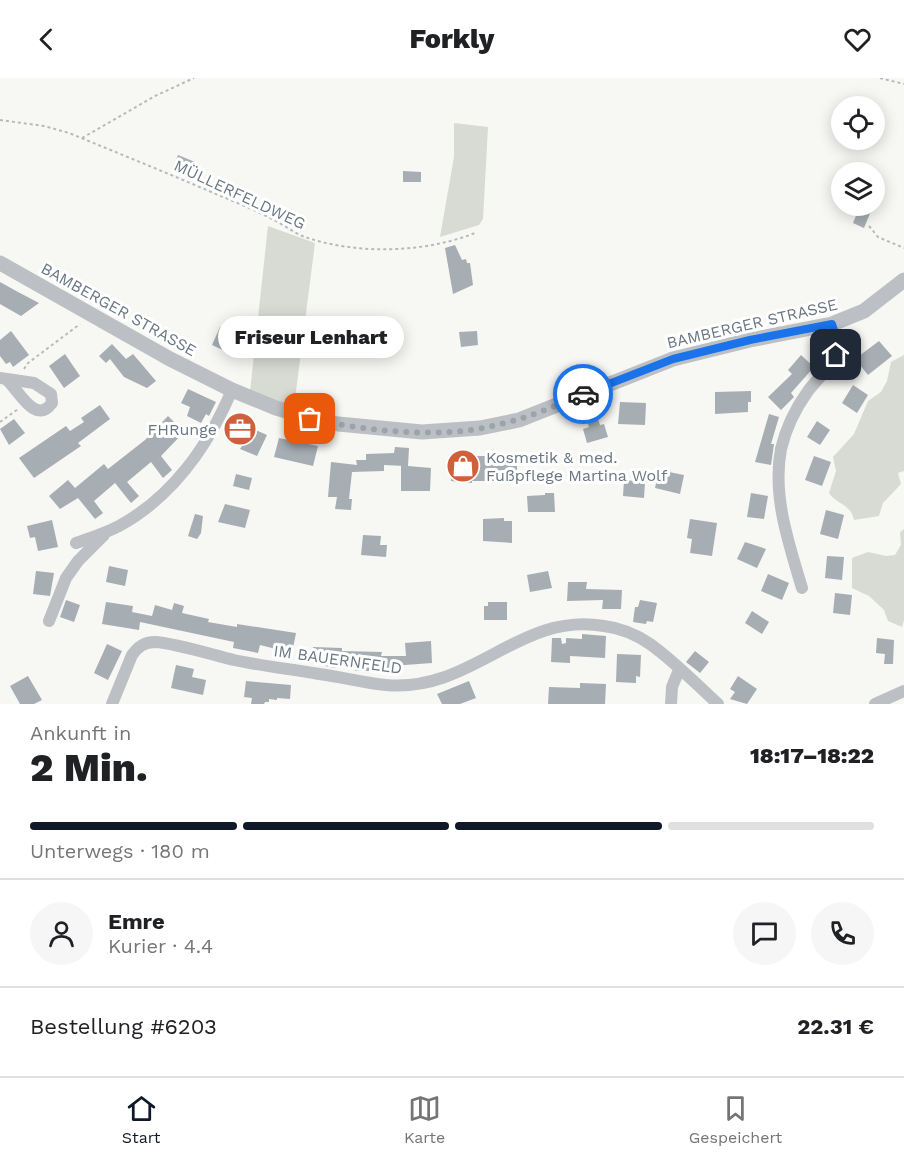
<!DOCTYPE html>
<html lang="de">
<meta charset="utf-8">
<style>
:root{--surface:#fff;--page:#f6f6f6;--text:#202124;--muted:#757577;--line:#e0e0e0;--accent:#111827}
body{margin:0;font-family:"Work Sans",sans-serif;background:var(--page);color:var(--text);height:100vh;display:flex;flex-direction:column;font-size:22px;white-space:nowrap}
*{box-sizing:border-box;margin:0}
p{font-size:20px;color:var(--muted)}
.icon{flex:none;width:33px;height:33px;fill:none;stroke:currentColor;stroke-width:2;stroke-linecap:round;stroke-linejoin:round}
.map{position:relative;height:626px;overflow:hidden}
.side{display:flex;flex-direction:column;background:var(--surface);flex:1}
.side>*{flex:none}
.buttons{position:absolute;left:831px;top:18px;display:grid;gap:12px}
.buttons a{display:grid;place-items:center;width:54px;height:54px;border-radius:50%;background:var(--surface);box-shadow:0 3px 15px #0003;font-size:30px}
.pin{position:absolute;display:grid;place-items:center;width:51px;height:51px;color:#fff;margin:-26px;border-radius:12px;box-shadow:0 3px 9px #0006}
.courier{position:absolute;display:grid;place-items:center;width:60px;height:60px;margin:-30px;border:4px solid #1a73e8;border-radius:50%;background:#fff;color:#222;box-shadow:0 2px 8px #0007}
.bubble{position:absolute;height:42px;border-radius:21px;background:var(--surface);box-shadow:0 3px 15px #0003;font-size:20px;font-weight:800;line-height:42px;text-align:center}
.head em{font-style:normal;font-weight:800}
.head div{display:flex;flex-direction:column-reverse}
.head{display:flex;align-items:center;justify-content:space-between;height:102px;padding:0 30px}
h1{font-size:39px;font-weight:800;line-height:45px}
.bar{display:grid;grid-template-columns:repeat(4,1fr);gap:9px 6px;align-content:center;height:72px;padding:0 30px}
.bar i{height:8px;border-radius:4px;background:var(--line)}
.bar .current{background:var(--accent)}
.bar p{grid-column:span 4}
.line{display:flex;align-items:center;gap:15px;padding:0 30px;border-top:2px solid var(--line)}
.line div{flex:1}
.round{display:grid;place-items:center;flex:none;width:63px;height:63px;border-radius:32px;background:var(--page)}
header{display:flex;justify-content:space-between;align-items:center;height:78px;padding:0 30px;background:var(--surface);font-size:27px;font-weight:800}
.tab-bar{display:flex;justify-content:space-around;align-items:center;height:84px;border-top:2px solid var(--line);background:var(--surface);font-size:16px;color:var(--muted)}
.tab-bar a{display:grid;justify-items:center;gap:3px}
.tab-bar .current{color:var(--accent)}
.map>svg:first-child{display:block}
.green{fill:#d7dbd4}
.building{fill:#a6aeb3}
.lines{fill:none;stroke-linecap:round;stroke-linejoin:round}
.path{stroke:#b7babc;stroke-width:2;stroke-dasharray:3 3;stroke-linecap:butt}
.minor{stroke:#bcc0c4;stroke-width:12}
.tertiary{stroke:#bcc0c4;stroke-width:15}
.done{stroke:#9ba4aa;stroke-width:6;stroke-dasharray:0 10.8}
.route{stroke:#1a73e8;stroke-width:8}
.labels{text-anchor:middle;stroke-width:6;stroke-linejoin:round;paint-order:stroke}
.street-label{font-size:16px;fill:#697782;stroke:#fff}
.poi-label{font-size:16px;fill:#697782;stroke:#fff;text-anchor:end}
</style>
<header><svg class="icon" aria-label="back" viewBox="0 0 24 24"><path d="M15 5l-7 7 7 7"/></svg>Forkly<svg class="icon" aria-label="heart" viewBox="0 0 24 24"><path d="M12 20l-8-8c-3-5 5-10 8-4 3-6 11-1 8 4z"/></svg></header>
<div class="map">
<svg width="904" height="626" viewBox="0 0 904 626">
<rect width="100%" height="100%" fill="#f7f7f4"/>
<path class="green" d="M454 45 488 49 483 141 479 147 440 159 454 79Z
M268 148 315 165 294 329 250 314Z
M904 277V393L898 395 901 406 883 425 879 438 854 442C851 426 836 426 829 415L836 393 833 379 854 356 868 323 881 314 887 303 891 284Z
M904 451V542L902 549 888 543 884 532 869 518 852 510V480L868 474 886 478 895 477 901 467 900 454Z"/>
<path class="building" d="M178 77 195 84 189 97 172 91Z
M403 93 421 94V104H403Z
M860 128 871 133 864 150 853 145Z
M455 167 462 182 466 181 467 185H470L473 207 453 216 445 170Z
M0 204 18 214 39 225 21 238 0 226Z
M220 249 235 256 233 261 241 268 227 274 212 267Z
M11 253 29 277 13 289 10 284 6 286 0 278V262Z
M477 253 478 267 461 269 459 254Z
M879 263 892 278 868 297 855 281Z
M112 266 126 281 133 276 156 303 147 310 124 299 110 281 106 285 99 278Z
M65 276 80 298 64 310 49 288Z
M801 277 814 289 791 315 794 319 781 332 768 319 792 296 788 292Z
M853 307 868 317 857 335 842 325Z
M188 311 216 324 209 338 206 336 201 345 187 338 190 329 181 325Z
M751 313V324H748V334L715 336V314Z
M620 324 646 325 645 347 618 346Z
M100 327 110 341 78 365 81 368 34 400 19 380 66 348 70 353 84 344 81 340Z
M769 336 779 339 771 366H774L771 387 755 384Z
M168 338 184 354 161 378 172 392 163 400 151 384 127 404 139 418 131 425 115 405 94 423 103 435 95 441 78 420 60 431 49 418 68 402 75 410 104 386 108 391 145 362Z
M597 338 600 347 604 346 608 359 587 365 583 351 589 349 586 341Z
M14 341 25 355 9 367 0 351Z
M233 342 267 357 257 378 240 371 242 368 226 360Z
M817 343 830 352 820 367 807 359Z
M279 360 318 368 313 388 274 379Z
M395 369 409 370 408 388 431 390 430 413H401V388H404L384 387V393L352 394 349 421H352L351 432 335 431 337 419H328L331 384 357 387 356 382H366V376L394 375Z
M471 378H511V388H517V403H472V405L451 403 453 383 470 385Z
M814 378 831 384 822 408 805 402Z
M659 392 684 397 680 416 655 410Z
M236 396 252 400 249 412 233 408Z
M624 402 645 404 644 420 623 418Z
M545 415H554L555 434H528L527 418 545 417Z
M751 415 768 418 764 441 747 439Z
M225 426 250 432 245 450 218 444Z
M826 432 844 437 838 461 820 456Z
M195 436 203 438 201 455 197 461 188 458Z
M504 440V443H512V465L483 463V441Z
M690 441 717 445 712 478 690 475 692 461 687 460Z
M52 442 58 469 38 473 35 459 30 460 27 448Z
M363 457 381 458 380 467H387L386 479 361 477Z
M745 464 766 471 757 490 737 481Z
M827 478 844 479 842 502 825 500Z
M109 488 128 492 125 508 106 504Z
M36 493 54 495 50 518 33 516Z
M548 493 552 510 530 514 527 497Z
M768 496 789 505 782 522 761 513Z
M568 504H587L586 511 622 512 621 531H602L603 522 567 523Z
M835 515 852 517 850 537 833 535Z
M66 522 80 527 74 544 60 539Z
M640 522 657 525 653 544 647 543 646 546 633 544 635 529H638Z
M106 524 133 528 132 534 152 538 155 527 172 532 174 525 184 528 182 535 209 541 208 544 237 549V546L296 555 292 575 260 567 258 575 233 570 234 564 140 544 139 552 102 546Z
M488 524H507V542H484V528H488Z
M752 533 769 544 762 556 745 545Z
M582 556 606 558 605 580 570 578V585L551 584 552 560H561L562 566 566 565V560L582 561Z
M877 560 894 562 893 586H884L885 576 876 575Z
M431 563 432 585 391 588V593H355L356 587 339 586V590H334L313 585V569L342 570V573L382 574 381 578H406L405 565Z
M107 566 122 573 108 602 94 595Z
M695 573 709 584 700 595 686 584Z
M617 576 641 577 640 599 636 598V605L616 604Z
M176 587 194 591 192 599 206 602 203 617 171 610Z
M28 598 42 622 34 626H20L10 608Z
M738 598 757 611 747 626 730 621 735 614 730 611Z
M246 603 291 607 290 621 277 620V622L269 621V624H265L264 626H251L252 620 244 619Z
M469 603 476 620 460 626H442L437 616Z
M580 605 606 606 605 626H548L549 609 580 610Z"/>
<g class="lines">
<path class="path" d="M880 0 904 6
M0 42 44 48 69 55C118 75 167 95 216 116 235 124 255 132 274 142 284 147 294 155 305 159 358 177 424 175 475 155
M82 60 155 18 194 0
M869 148 878 159 904 170
M24 291 28 285 80 246
M0 344 18 331"/>
<path class="minor" d="M0 300 34 305 51 316 52 325C35 348 18 311 7 302
M76 465C90 460 106 455 119 448 174 418 208 368 232 312
M802 510C789 466 772 418 781 371 786 350 795 331 808 313 817 301 833 288 837 272 839 264 835 254 832 246
M49 543 66 500 78 483 104 457
M112 626 132 577C138 569 144 564 155 564 175 565 213 577 234 582 262 588 291 591 319 596 342 599 364 605 386 607 473 615 519 533 604 548 620 550 637 557 650 566 674 583 696 606 718 626
M671 626 672 609 679 592
M875 626 904 613"/>
<path class="tertiary" d="M0 185 170 281 232 312 276 330 328 345 422 354 480 350 519 342 673 281 750 262 832 246 864 233 904 202"/>
</g>
<g class="lines">
<path class="done" d="M310 341C372 353 440 362 501 346 530 339 556 328 583 316"/>
<path class="route" d="M583 316 673 281 750 262 832 246 838 265 836 277"/>
</g>
<defs>
<g id="office-disc" transform="scale(1.725)"><circle r="9.5" fill="#d05f3b" stroke="#fff"/><path d="M-6-3h4V-5.5h4V-3h4V5H-6ZM-1-4.5V-3h2v-1.5ZM-6 0V1H6V0Z" fill="#fff"/></g>
<g id="shop-disc" transform="scale(1.725)"><circle r="9.5" fill="#d05f3b" stroke="#fff"/><path d="M-5-2.5h2.3a2.7 3.5 0 0 1 5.4 0H5L5.5 6h-11ZM-1.5-2.5h3a1.5 2.3 0 0 0-3 0Z" fill="#fff"/></g>
</defs>
<g fill-rule="evenodd">
<use href="#office-disc" x="240" y="351"/>
<use href="#shop-disc" x="463" y="388"/>
</g>
<g class="labels">
<g class="street-label">
<text transform="translate(240 116) rotate(25)" y="6">MÜLLERFELDWEG</text>
<text transform="translate(119 231) rotate(29)" y="6">BAMBERGER STRASSE</text>
<text transform="translate(752 245) rotate(-13)" y="6">BAMBERGER STRASSE</text>
<text transform="translate(338 581) rotate(8)" y="6">IM BAUERNFELD</text>
</g>
<g class="poi-label">
<text x="217" y="357">FHRunge</text>
<text x="486" y="385" text-anchor="start">Kosmetik &amp; med.<tspan x="486" dy="18">Fußpflege Martina Wolf</tspan></text>
</g>
</g>
</svg>
<div class="buttons">
<a><svg class="icon" aria-label="locate" viewBox="0 0 24 24"><circle cx="12" cy="12" r="6"/><path d="M12 2v4M12 18v4M2 12h4M18 12h4"/></svg></a>
<a><svg class="icon" aria-label="layers" viewBox="0 0 24 24"><path d="M12 4l9 5-9 5-9-5zM3 14l9 5 9-5"/></svg></a>
</div>
<div class="pin" style="left:310px;top:341px;background:#ea580c"><svg class="icon" aria-label="bag" viewBox="0 0 24 24"><path d="M5 8h14l-1 12H6zM9 8a3 3 0 0 1 6 0"/></svg></div>
<div class="pin" style="left:836px;top:277px;background:#1f2937"><svg class="icon" aria-label="home" viewBox="0 0 24 24"><path d="M3 11l9-7 9 7M6 9v11h12V9"/></svg></div>
<div class="courier" style="left:583px;top:316px"><svg class="icon" aria-label="car" viewBox="0 0 24 24"><path d="M5 17H2v-5l4-1 3-4h7l3 4 3 1v5h-3M9 17h6M6 11h13"/><circle cx="7" cy="17" r="2"/><circle cx="17" cy="17" r="2"/></svg></div>
<div class="bubble" style="left:218px;top:238px;width:186px">Friseur Lenhart</div>
</div>
<section class="side">
<div class="head"><div><h1>2 Min.</h1><p>Ankunft in</p></div><em>18:17–18:22</em></div>
<div class="bar"><i class="current"></i><i class="current"></i><i class="current"></i><i></i><p>Unterwegs · 180 m</p></div>
<div class="line" style="height:108px"><a class="round"><svg class="icon" aria-label="person" viewBox="0 0 24 24"><circle cx="12" cy="8" r="4"/><path d="M4 21q1-7 8-7t8 7"/></svg></a><div><b>Emre</b><p>Kurier · 4.4</p></div><a class="round"><svg class="icon" aria-label="chat" viewBox="0 0 24 24"><path d="M4 5h16v11H9l-5 4z"/></svg></a><a class="round"><svg class="icon" aria-label="phone" viewBox="0 0 24 24"><path d="M5 4h4l2 5-3 2q2 4 5 5l2-3 5 2v4C11 20 4 13 5 4z"/></svg></a></div>
<div class="line" style="height:78px"><div>Bestellung #6203</div><b>22.31 €</b></div>
</section>
<nav class="tab-bar">
<a class="current"><svg class="icon" aria-label="home" viewBox="0 0 24 24"><path d="M3 11l9-7 9 7M6 9v11h12V9"/></svg>Start</a>
<a><svg class="icon" aria-label="map" viewBox="0 0 24 24"><path d="M3 6l6-2 6 2 6-2v14l-6 2-6-2-6 2zM9 4v14M15 6v14"/></svg>Karte</a>
<a><svg class="icon" aria-label="saved" viewBox="0 0 24 24"><path d="M7 4h10v16l-5-4-5 4z"/></svg>Gespeichert</a>
</nav>
